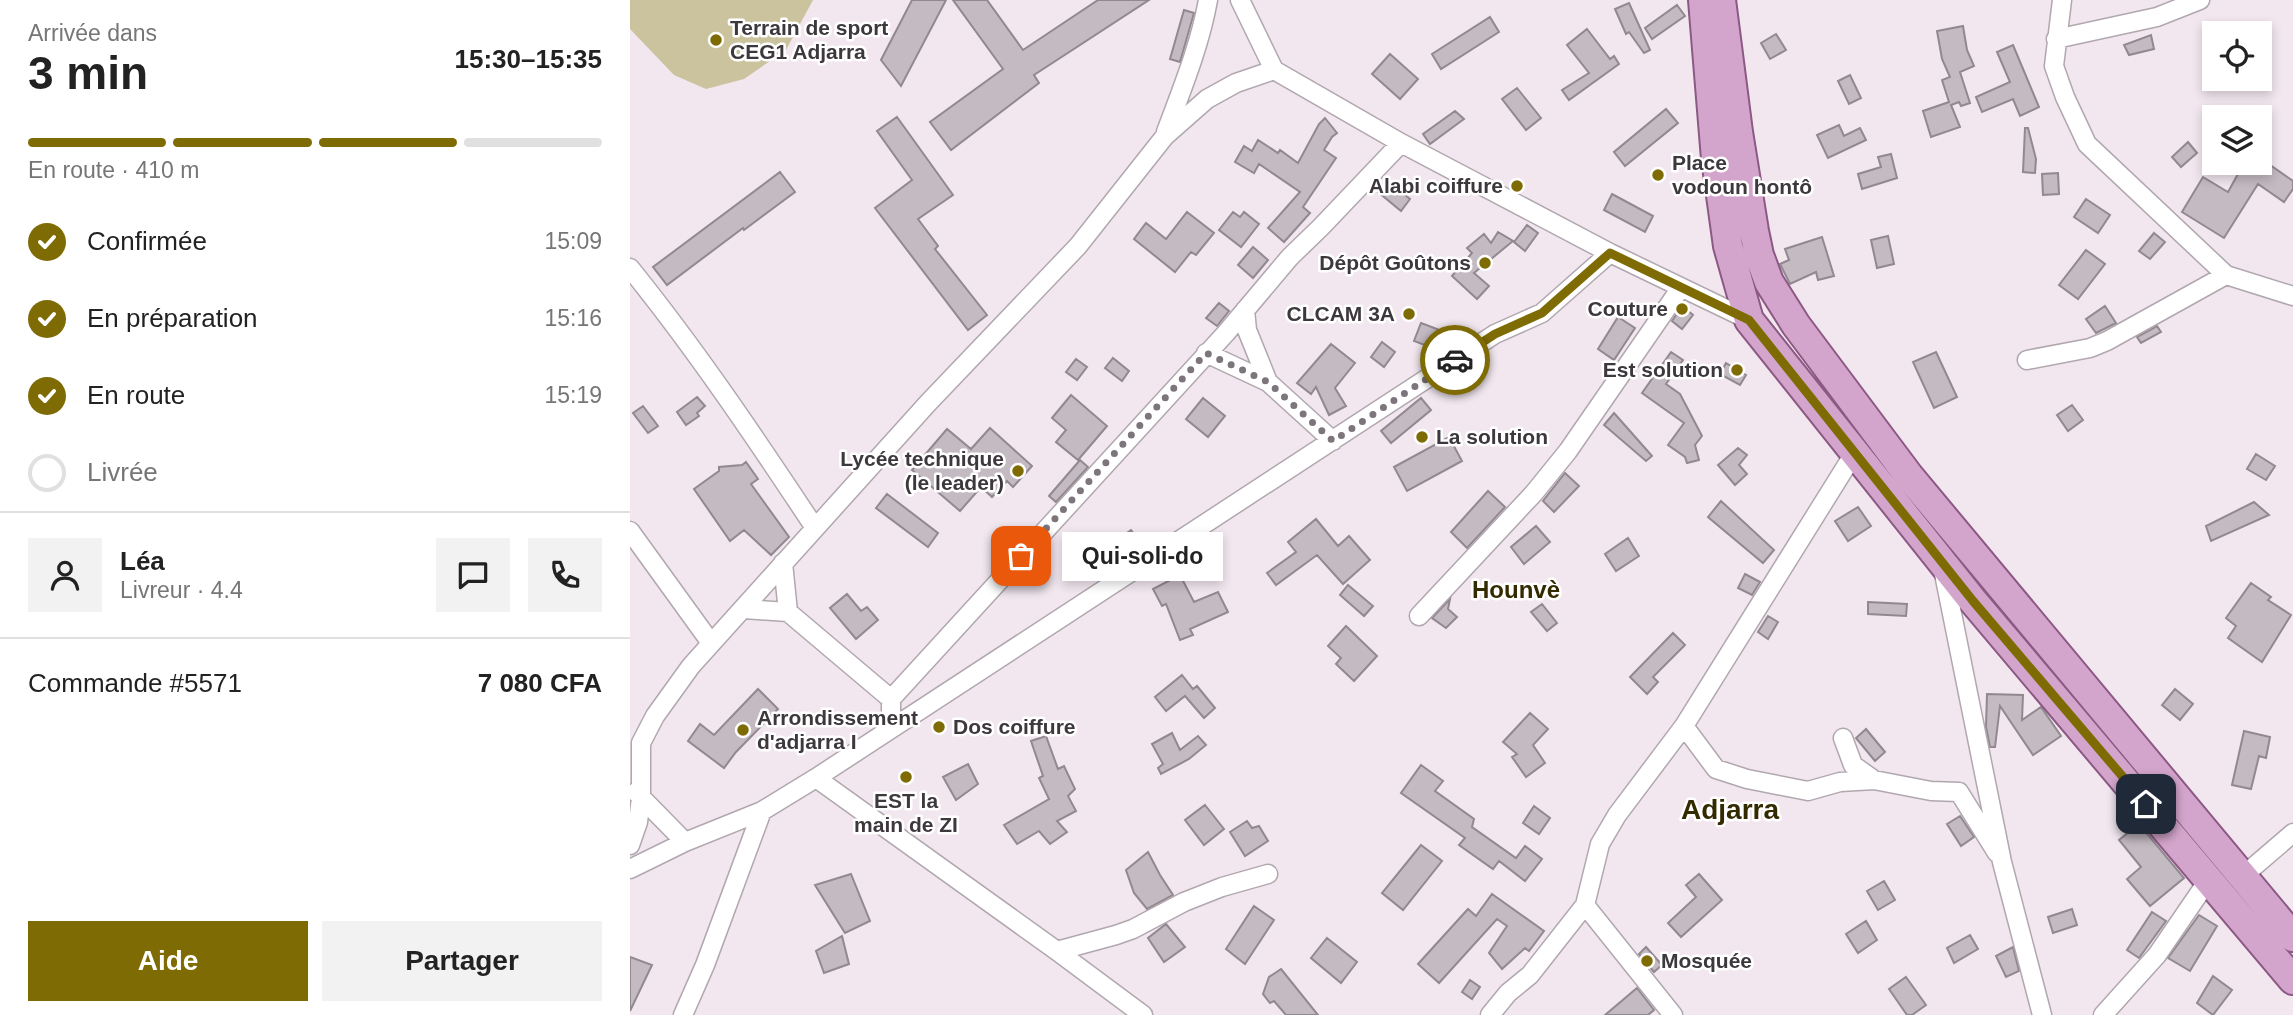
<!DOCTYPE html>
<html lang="fr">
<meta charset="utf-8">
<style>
:root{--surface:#fff;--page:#f2f2f2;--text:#222;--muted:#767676;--line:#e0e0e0;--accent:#7f6b04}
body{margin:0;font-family:Arial,sans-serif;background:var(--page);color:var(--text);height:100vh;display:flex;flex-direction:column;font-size:26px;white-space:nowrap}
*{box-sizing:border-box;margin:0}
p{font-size:23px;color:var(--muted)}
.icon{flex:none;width:38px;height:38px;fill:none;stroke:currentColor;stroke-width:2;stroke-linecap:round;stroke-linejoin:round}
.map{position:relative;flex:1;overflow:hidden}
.drawer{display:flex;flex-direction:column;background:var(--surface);width:630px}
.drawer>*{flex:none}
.buttons{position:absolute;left:1572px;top:21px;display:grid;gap:14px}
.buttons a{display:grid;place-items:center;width:70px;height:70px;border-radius:0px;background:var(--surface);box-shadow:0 4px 10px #0003;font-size:35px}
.pin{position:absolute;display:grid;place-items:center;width:60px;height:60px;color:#fff;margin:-30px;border-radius:14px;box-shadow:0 4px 10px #0006}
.courier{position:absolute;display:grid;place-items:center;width:70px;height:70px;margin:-35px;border:5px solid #7f6b04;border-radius:50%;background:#fff;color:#222;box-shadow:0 2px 9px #0007}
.bubble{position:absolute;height:49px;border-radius:0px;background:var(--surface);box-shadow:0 4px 10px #0003;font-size:23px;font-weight:800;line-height:49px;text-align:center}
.overview em{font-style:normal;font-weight:800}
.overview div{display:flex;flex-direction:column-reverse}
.overview{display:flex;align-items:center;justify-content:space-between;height:119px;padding:0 28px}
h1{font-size:46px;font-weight:800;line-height:52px}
.bar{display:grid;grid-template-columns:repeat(4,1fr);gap:10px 7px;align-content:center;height:84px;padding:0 28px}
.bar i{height:9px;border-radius:5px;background:var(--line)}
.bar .current{background:var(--accent)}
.bar p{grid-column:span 4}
.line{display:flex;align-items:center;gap:18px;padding:0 28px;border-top:2px solid var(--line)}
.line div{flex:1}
.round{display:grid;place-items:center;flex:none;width:74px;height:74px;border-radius:0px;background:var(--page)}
ol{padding:0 28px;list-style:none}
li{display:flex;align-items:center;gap:21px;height:77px}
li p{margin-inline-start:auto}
li .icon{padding:7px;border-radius:50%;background:var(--accent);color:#fff;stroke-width:4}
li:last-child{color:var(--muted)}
li i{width:38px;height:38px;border:4px solid var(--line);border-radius:50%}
.button{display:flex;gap:14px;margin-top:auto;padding:14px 28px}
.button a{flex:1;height:80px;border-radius:0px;background:var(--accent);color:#fff;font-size:28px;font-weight:800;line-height:80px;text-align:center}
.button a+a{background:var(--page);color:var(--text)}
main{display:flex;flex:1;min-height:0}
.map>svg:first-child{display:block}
.green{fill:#cbc29e}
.building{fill:#c4bac2;stroke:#928890;stroke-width:2}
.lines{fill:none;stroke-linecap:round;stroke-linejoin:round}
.street-casing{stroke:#b1a7af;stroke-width:21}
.primary-casing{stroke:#8c5884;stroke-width:32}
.street{stroke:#fff;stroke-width:18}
.primary{stroke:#d4a5cc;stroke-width:28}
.done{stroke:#7c757b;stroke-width:7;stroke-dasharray:0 12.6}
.route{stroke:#7f6b04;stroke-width:9}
.poi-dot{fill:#7f6b04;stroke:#fff;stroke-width:2.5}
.labels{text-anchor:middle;stroke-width:5;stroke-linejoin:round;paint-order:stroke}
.poi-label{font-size:21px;font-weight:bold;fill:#3d383c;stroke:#fff;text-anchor:start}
.quarter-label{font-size:24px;font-weight:bold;fill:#332a00;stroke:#fff}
.district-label{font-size:28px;font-weight:bold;fill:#332a00;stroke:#fff}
</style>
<main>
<section class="drawer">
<div class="overview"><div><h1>3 min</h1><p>Arrivée dans</p></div><em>15:30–15:35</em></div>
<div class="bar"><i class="current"></i><i class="current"></i><i class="current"></i><i></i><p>En route · 410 m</p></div>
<ol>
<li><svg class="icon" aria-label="check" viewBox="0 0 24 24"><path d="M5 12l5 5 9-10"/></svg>Confirmée<p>15:09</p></li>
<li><svg class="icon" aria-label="check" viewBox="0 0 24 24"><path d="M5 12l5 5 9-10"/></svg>En préparation<p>15:16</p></li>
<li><svg class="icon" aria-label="check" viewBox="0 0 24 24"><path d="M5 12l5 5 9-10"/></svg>En route<p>15:19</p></li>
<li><i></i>Livrée</li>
</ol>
<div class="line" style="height:126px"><a class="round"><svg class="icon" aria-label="person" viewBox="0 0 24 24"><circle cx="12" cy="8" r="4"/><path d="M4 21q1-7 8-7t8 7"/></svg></a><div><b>Léa</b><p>Livreur · 4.4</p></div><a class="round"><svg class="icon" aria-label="chat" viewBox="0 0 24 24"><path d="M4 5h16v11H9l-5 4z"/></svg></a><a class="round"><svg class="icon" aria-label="phone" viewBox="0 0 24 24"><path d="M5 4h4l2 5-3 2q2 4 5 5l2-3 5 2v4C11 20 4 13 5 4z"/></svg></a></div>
<div class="line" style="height:91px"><div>Commande #5571</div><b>7 080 CFA</b></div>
<div class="button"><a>Aide</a><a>Partager</a></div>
</section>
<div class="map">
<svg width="1663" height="1015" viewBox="0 0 1663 1015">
<rect width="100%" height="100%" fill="#f2e7ef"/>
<path class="green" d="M0 0H183L156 50 114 79 76 89 44 75 0 29Z"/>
<path class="building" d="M282 0H316L271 86 251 60Z
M323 0H357L393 50 468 0H519L404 75 409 83 321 150 300 122 373 69Z
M999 3 1020 50 1014 53 999 32 996 34 985 9Z
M1047 5 1055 16 1022 39 1015 28Z
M554 10 564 13 550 62 540 59Z
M860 17 869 32 811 69 802 54Z
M1333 26 1337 50 1344 66 1330 72 1340 103 1331 106 1329 102 1321 105 1330 127 1301 137 1293 111 1319 102 1312 80 1320 77 1312 59 1307 31Z
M957 29 980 59 984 56 989 64 939 100 932 90 959 73 937 45Z
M1146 34 1156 50 1140 59 1131 43Z
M1521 35 1524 49 1499 55 1494 45Z
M1383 45 1409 107 1390 116 1383 99 1352 112 1346 97 1380 82 1367 52Z
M760 54 788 79 770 99 742 74Z
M1220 75 1231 98 1219 104 1208 81Z
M887 88 911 118 896 130 872 99Z
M1036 109 1048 123 995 166 984 152Z
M825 111 834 119 800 144 793 134Z
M267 117 323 195 288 219 308 246 305 249 357 315 338 330 245 208 282 180 247 131Z
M695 118 707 133 702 137 694 150 706 158 673 207 680 213 654 242 638 228 670 192 629 164 624 173 605 162 614 146 622 151 628 140 648 153 650 150 668 163 689 124Z
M1209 125 1214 136 1230 128 1236 140 1198 158 1187 135Z
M1395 128H1398L1406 159 1405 173 1393 172Z
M1558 142 1567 153 1551 167 1542 157Z
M1261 154 1267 178 1232 189 1228 174 1251 167 1248 157Z
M1614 163H1620L1636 171 1640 165 1663 181V189L1654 202 1628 184 1594 238 1552 212 1573 177 1598 192Z
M150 172 165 192 114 230 113 228 37 285 23 267Z
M1428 173 1429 194 1413 195 1412 174Z
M757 180 780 199 771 211 748 192Z
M982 194 1023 216 1015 232 974 210Z
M1456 199 1480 215 1468 233 1444 217Z
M557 212 584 233 566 255 561 252 545 272 504 239 516 223 536 239Z
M603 212 610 217 614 212 629 224 611 247 589 230Z
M897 225 908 233 895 251 884 242Z
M868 232 883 241 844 273 859 286 847 299 822 276 842 253 837 248 854 234 861 243Z
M1524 233 1535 242 1520 259 1509 251Z
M1258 236 1264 264 1247 268 1241 240Z
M1192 237 1204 276 1188 280 1186 272 1160 284 1150 264 1159 260 1155 249Z
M623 247 638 260 623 278 608 265Z
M1456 250 1475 264 1448 299 1429 285Z
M589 303 599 311 587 326 576 318Z
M1052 306 1063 315 1052 329 1042 321Z
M1475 306 1486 323 1466 333 1456 319Z
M988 317 1005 328 984 360 968 349Z
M791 323 815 332 808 350 784 341Z
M1527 326 1531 332 1511 343 1507 337Z
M752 342 765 352 754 367 741 357Z
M701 344 725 363 705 388 716 406 699 415 686 387 681 394 667 383Z
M1041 352 1053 360 1036 384 1050 394 1072 436 1065 445 1069 460 1057 463 1055 457 1038 445 1054 423 1012 393Z
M1306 352 1327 397 1304 408 1283 362Z
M483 358 499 371 492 381 475 368Z
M446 359 457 367 447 380 436 372Z
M1096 363 1116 375 1110 385 1090 374Z
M441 395 477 426 448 460 426 442 436 430 422 418Z
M67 397 75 406 67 413 69 416 56 425 47 412Z
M573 398 595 416 578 437 556 419Z
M791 398 801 410 761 443 751 431Z
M1442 405 1453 420 1438 431 1427 415Z
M13 406 28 426 18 433 3 413Z
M984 413 1022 456 1016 461 974 425Z
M360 428 402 466 383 487 377 481 362 497 351 487 330 511 282 470 317 429 341 449Z
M819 437 832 461 777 491 764 467Z
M1108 448 1117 455 1109 465 1117 474 1105 485 1088 465Z
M1626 454 1645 466 1636 480 1617 469Z
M450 460 458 467 426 502 419 496Z
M116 462 128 479 121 484 159 537 141 555 114 530 100 541 64 489 89 471V467L112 465Z
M935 473 949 486 924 512 913 501Z
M858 491 875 507 837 548 821 532Z
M257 494 308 533 298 547 246 508Z
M1091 501 1144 550 1133 563 1078 517Z
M1624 502 1639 515 1581 541 1576 526Z
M1228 507 1241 526 1218 541 1205 521Z
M686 519 708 546 719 536 740 560 713 584 687 555 646 585 637 573 666 552 658 542Z
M906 526 920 542 894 564 881 547Z
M501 530 511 543 491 557 481 544Z
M998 538 1009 556 986 571 975 554Z
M1115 574 1130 582 1122 595 1108 588Z
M550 575 564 602 588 592 598 612 560 629 563 635 550 640 536 604 532 606 523 589Z
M1621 583 1641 597 1638 600 1661 615 1632 662 1598 638 1606 626 1596 618Z
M718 585 743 606 734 616 710 595Z
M217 594 231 611 237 607 248 620 226 639 200 608Z
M820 599 818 609 827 617 816 628 802 618Z
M1238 602 1277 604 1276 616 1238 614Z
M912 604 927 623 917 631 901 612Z
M1138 616 1148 622 1138 639 1128 632Z
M716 626 747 656 724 681 706 664 711 658 698 646Z
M1043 633 1055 645 1023 677 1028 682 1017 694 1000 677Z
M552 675 563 689 567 686 585 708 574 718 555 696 536 711 525 697Z
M128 689 148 709 106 752 94 768 58 741 70 724 84 735Z
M1545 689 1563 704 1550 720 1532 705Z
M1357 694 1393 695 1392 720 1411 707 1431 736 1403 755 1370 706 1365 747H1360L1356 727Z
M900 713 918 729 903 745 915 763 896 777 882 757 887 754 873 742Z
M1236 729 1255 752 1245 761 1226 738Z
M1614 731 1640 737 1636 758 1629 756 1621 789 1602 785Z
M542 733 550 750 568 736 576 745 559 759 531 774 528 768 533 764 522 744Z
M416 736 428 769 434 766 445 789 438 796 446 811 427 821 437 832 420 844 409 831 387 844 374 825 419 799 409 778 413 776 401 741Z
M338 764 348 784 326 800 313 777Z
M791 765 813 781 805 791 844 819 842 827 886 858 895 846 912 859 895 881 869 861 863 869 829 845 835 838 771 793Z
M575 805 594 829 574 845 555 820Z
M904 806 920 818 909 834 893 823Z
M1330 816 1344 837 1331 846 1317 824Z
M617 821 622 828 629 826 638 841 615 856 600 832Z
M1509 824 1554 878 1520 906 1497 879 1511 867 1489 840Z
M791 845 812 861 773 910 752 893Z
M518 852 530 875 543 895 517 909 504 893 496 870Z
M221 874 240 921 215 933 185 885Z
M1069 874 1092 900 1051 937 1038 923 1066 897 1056 885Z
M1254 881 1265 900 1248 910 1237 891Z
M862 894 914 931 899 951 895 948 872 969 859 953 877 926 867 919 809 983 788 964 838 909 846 916Z
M624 906 644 920 615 964 596 949Z
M1442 909 1447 925 1423 933 1418 917Z
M1522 912 1536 921 1509 958 1497 950Z
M1569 915 1587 926 1560 971 1538 958Z
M1236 921 1247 940 1228 953 1216 934Z
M536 924 555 947 534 962 518 938Z
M1340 935 1348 949 1324 963 1317 948Z
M212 936 219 964 194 973 186 951Z
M697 938 727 962 711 983 681 958Z
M1016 947 1032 965 1024 972 1009 954Z
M1383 947 1389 971 1376 977 1366 956Z
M0 957 22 965 0 1011Z
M651 969 688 1015H656L644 1001 640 1003 633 994 639 977Z
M1583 976 1602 990 1583 1015 1567 1003Z
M1276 977 1296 1005 1282 1015H1277L1259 989Z
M840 980 850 987 842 999 832 992Z
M1007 988 1024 1010 1018 1015H975Z"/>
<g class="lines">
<g class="street-casing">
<path id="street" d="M610 0 644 70 771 143 980 253 1119 320
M1432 0 1424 66 1435 97 1457 144 1596 275 1663 296
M1426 39 1527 17 1570 0
M536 132C552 89 570 45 578 0
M0 268C67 351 126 439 185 528
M615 310 617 330 638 382 703 441
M576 353 638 382
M1397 360 1460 348 1477 341 1596 275
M0 531 81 643
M153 563 158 612
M1313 569 1372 862 1412 1015
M114 609 158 612 261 699V711
M789 616 904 493 938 451 1050 289
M261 699 596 333 660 257 691 227 771 143
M1054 726 1086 769 1117 779 1178 791 1210 782 1244 780 1301 791 1329 792 1367 853
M1213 738 1223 765 1244 780
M186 778 427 951 513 1015
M6 792 55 842
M0 845 8 822 11 798V743L25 716 61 666 298 403 448 246 535 136 577 99 606 83 644 70
M0 869 55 842 132 811 186 778 865 334 912 313 980 253
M1614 875 1663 833
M955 905 1043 1015
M427 951 486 935 503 929 554 902 592 887 638 874
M53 1015 75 965 132 811
M860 1015 878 993 900 975 955 905 970 844 987 815 1054 726 1225 452
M1473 1015 1527 955 1579 879"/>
</g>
<g class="primary-casing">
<path id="primary" d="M1073 0 1086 159 1098 246 1119 320 1343 601 1663 980
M1091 0 1108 132 1124 231 1129 255 1139 282 1166 325 1279 476 1663 937"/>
</g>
<use href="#street" class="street"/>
<use href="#primary" class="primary"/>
</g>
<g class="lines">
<path class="done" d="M391 556 576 353 638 382 703 441 825 360"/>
<path class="route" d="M825 360 865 334 912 313 980 253 1119 320 1343 601 1516 804"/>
</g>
<g class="poi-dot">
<circle cx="86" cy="40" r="7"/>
<circle cx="1028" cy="175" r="7"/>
<circle cx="887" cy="186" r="7"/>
<circle cx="855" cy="263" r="7"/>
<circle cx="1052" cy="309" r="7"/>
<circle cx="779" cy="314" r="7"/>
<circle cx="1107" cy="370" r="7"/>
<circle cx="792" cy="437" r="7"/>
<circle cx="388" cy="471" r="7"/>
<circle cx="309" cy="727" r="7"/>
<circle cx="113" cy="730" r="7"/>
<circle cx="276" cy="777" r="7"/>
<circle cx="1017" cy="961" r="7"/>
</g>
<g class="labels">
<g class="poi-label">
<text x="100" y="35">Terrain de sport<tspan x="100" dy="24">CEG1 Adjarra</tspan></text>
<text x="1042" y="170">Place<tspan x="1042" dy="24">vodoun hontô</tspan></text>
<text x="873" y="193" text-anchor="end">Alabi coiffure</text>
<text x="841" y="270" text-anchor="end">Dépôt Goûtons</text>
<text x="1038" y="316" text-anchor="end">Couture</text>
<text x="765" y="321" text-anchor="end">CLCAM 3A</text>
<text x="1093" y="377" text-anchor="end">Est solution</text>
<text x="806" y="444">La solution</text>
<text x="374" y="466" text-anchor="end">Lycée technique<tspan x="374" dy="24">(le leader)</tspan></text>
<text x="127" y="725">Arrondissement<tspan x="127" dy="24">d'adjarra I</tspan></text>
<text x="323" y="734">Dos coiffure</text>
<text x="276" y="808" text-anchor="middle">EST la<tspan x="276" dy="24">main de ZI</tspan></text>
<text x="1031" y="968">Mosquée</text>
</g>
<g class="quarter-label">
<text x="886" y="598">Hounvè</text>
</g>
<g class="district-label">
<text x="1100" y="819">Adjarra</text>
</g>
</g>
</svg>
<div class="buttons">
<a><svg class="icon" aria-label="locate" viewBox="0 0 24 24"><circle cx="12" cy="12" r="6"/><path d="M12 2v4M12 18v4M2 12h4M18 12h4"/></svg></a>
<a><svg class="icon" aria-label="layers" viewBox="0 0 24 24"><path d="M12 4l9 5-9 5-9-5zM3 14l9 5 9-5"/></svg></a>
</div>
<div class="pin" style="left:391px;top:556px;background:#ea580c"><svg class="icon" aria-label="bag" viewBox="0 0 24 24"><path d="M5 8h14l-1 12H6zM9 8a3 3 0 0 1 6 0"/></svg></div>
<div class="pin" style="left:1516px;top:804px;background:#1f2937"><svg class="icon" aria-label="home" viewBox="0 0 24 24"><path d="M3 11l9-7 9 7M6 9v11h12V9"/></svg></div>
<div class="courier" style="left:825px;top:360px"><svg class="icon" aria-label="car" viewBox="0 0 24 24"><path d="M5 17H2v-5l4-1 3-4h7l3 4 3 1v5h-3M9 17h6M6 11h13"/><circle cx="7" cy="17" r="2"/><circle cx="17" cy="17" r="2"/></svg></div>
<div class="bubble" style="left:432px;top:532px;width:161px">Qui-soli-do</div>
</div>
</main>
